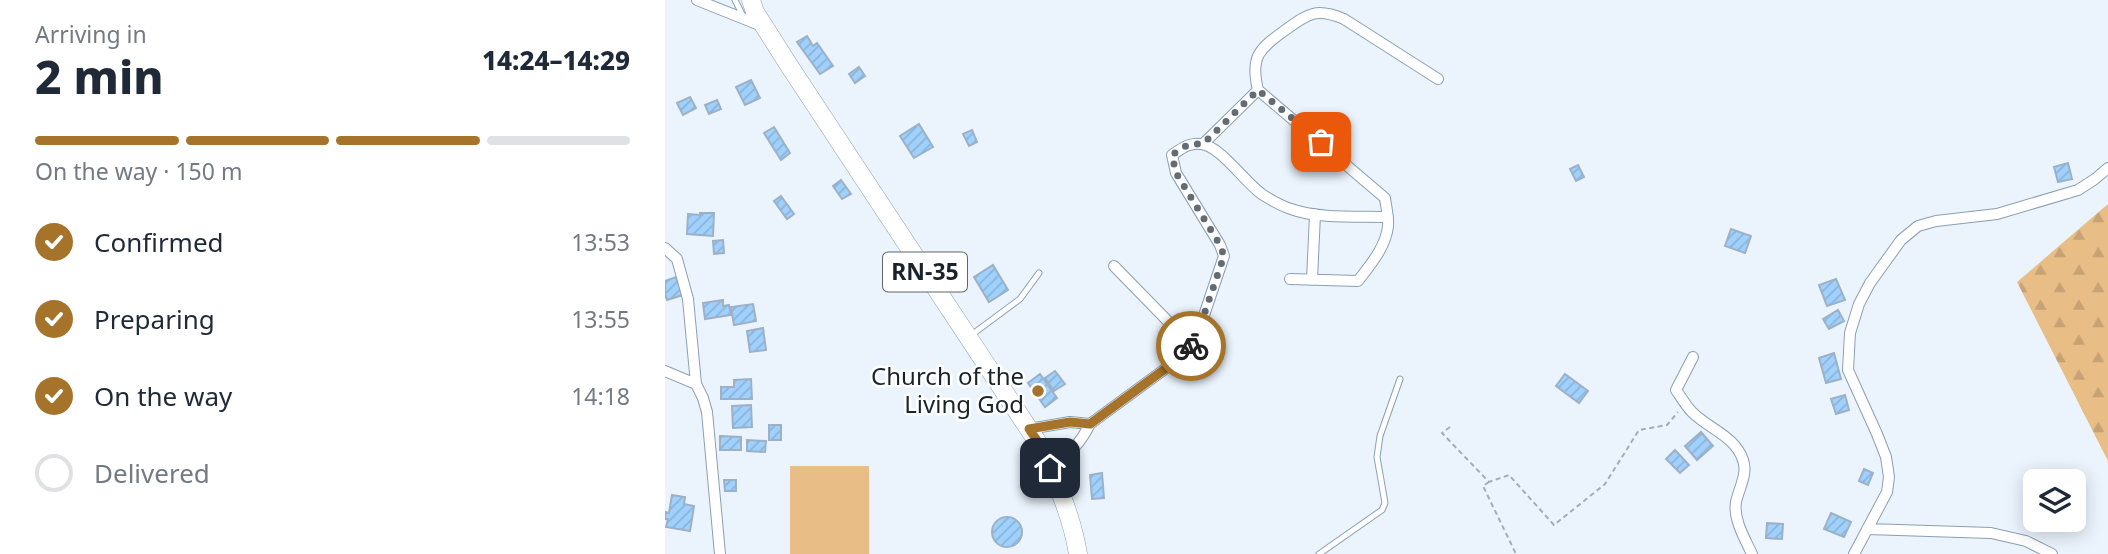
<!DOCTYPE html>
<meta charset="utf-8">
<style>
:root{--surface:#fff;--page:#f2f2f3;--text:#1f2937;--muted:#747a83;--line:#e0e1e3;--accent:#a6732b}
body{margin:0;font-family:"Noto Sans",sans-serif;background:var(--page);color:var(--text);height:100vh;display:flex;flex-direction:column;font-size:26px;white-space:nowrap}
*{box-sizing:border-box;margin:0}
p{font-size:23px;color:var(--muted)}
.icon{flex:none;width:38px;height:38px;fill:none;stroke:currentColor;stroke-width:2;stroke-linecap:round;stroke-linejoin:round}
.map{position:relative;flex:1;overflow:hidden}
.side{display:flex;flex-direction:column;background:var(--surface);width:665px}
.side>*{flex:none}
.buttons{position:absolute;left:1358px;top:469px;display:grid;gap:14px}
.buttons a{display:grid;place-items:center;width:63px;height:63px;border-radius:10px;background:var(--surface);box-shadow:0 4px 18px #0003;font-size:35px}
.pin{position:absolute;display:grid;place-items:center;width:60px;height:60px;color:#fff;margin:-30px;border-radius:14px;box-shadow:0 4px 10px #0006}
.courier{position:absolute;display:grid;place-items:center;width:70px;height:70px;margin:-35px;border:5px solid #a6732b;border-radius:50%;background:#fff;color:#222;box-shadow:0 2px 9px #0007}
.summary em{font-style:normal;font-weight:800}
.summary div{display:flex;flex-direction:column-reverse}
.summary{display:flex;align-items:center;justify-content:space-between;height:119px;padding:0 35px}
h1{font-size:46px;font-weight:800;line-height:52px}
.bar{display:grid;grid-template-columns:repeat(4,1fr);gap:10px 7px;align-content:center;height:84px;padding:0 35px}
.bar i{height:9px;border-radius:5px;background:var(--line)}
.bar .on{background:var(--accent)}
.bar p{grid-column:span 4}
ol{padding:0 35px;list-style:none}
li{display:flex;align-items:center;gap:21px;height:77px}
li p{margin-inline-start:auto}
li .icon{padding:7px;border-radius:50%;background:var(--accent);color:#fff;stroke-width:4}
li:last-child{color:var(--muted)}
li i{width:38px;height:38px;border:4px solid var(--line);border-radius:50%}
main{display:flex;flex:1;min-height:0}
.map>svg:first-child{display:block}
.grass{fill:#e8bd86}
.forest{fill:url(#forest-firs)}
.building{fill:url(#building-hatch);stroke:#9cb1c5;stroke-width:2}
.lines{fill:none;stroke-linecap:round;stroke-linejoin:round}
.service-casing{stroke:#8a9fb3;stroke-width:7}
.minor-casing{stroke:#8a9fb3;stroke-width:12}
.primary-casing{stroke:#8a9fb3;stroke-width:19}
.path{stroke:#a4adb5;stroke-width:2;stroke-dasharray:5 3.5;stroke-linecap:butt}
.service{stroke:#fff;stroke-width:5}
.minor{stroke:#fff;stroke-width:10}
.primary{stroke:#fff;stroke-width:18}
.done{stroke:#636c74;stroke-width:7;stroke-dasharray:0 12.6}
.route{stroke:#a6732b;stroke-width:9}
.poi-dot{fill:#a6732b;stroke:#fff;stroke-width:2.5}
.labels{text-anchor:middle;stroke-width:5;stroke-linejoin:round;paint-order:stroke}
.shield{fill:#fff;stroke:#5f656a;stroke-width:2}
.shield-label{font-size:23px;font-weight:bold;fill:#1a232a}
.poi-label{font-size:24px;fill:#1a232a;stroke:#fff;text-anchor:end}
</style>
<main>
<section class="side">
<div class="summary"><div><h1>2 min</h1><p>Arriving in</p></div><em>14:24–14:29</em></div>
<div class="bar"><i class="on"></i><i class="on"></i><i class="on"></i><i></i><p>On the way · 150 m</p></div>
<ol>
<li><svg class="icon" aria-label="check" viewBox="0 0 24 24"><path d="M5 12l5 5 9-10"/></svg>Confirmed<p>13:53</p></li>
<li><svg class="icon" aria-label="check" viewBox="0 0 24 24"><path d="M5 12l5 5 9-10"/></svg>Preparing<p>13:55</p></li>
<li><svg class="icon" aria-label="check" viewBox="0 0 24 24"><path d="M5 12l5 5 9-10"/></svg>On the way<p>14:18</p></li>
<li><i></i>Delivered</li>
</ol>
</section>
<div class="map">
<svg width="1443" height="554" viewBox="0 0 1443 554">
<defs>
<pattern id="forest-firs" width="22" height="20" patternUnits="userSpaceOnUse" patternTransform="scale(1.75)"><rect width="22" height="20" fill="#e8bd86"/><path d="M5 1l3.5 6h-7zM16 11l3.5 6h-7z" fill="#c6a274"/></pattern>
<pattern id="building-hatch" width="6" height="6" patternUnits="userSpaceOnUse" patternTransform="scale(1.75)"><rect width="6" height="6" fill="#a0d1fd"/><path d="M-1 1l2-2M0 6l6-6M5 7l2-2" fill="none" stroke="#89b3d9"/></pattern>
</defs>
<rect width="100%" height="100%" fill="#ebf4fd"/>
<path class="grass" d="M125 466H204V554H125Z"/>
<path class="forest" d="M1443 204V461L1352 282Z"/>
<path class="building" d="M142 36 148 46 152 43 168 66 155 74 132 42Z
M194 67 200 76 190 83 184 74Z
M86 80 95 98 80 105 71 87Z
M25 97 31 108 18 115 12 103Z
M52 100 56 109 44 114 40 105Z
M254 124 268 147 249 158 235 136Z
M109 127 125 153 116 160 99 133Z
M307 130 312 142 304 146 298 134Z
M1403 163 1407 179 1393 182 1389 167Z
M913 165 919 177 911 181 905 169Z
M176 180 186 194 177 199 168 186Z
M116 196 129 214 122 219 109 201Z
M35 213H49L48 236 22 234 23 214 35 215Z
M1066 229 1086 236 1080 253 1060 246Z
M58 240 59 253 49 254 48 241Z
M328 265 343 290 324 302 309 277Z
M11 277 18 295 2 300 0 294V281Z
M1171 279 1180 300 1162 306 1154 285Z
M58 300V306L64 305 66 315 40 319 38 303Z
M88 304 91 321 69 325 66 307Z
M1173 310 1179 321 1164 329 1158 319Z
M98 328 101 350 85 352 82 331Z
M1169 353 1176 379 1161 383 1154 358Z
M390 371 400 384 389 391 380 378Z
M375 374 392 398 380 407 363 383Z
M900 374 923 391 914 403 891 386Z
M86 379 87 399H56V387H69V380Z
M1180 395 1184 410 1171 414 1166 399Z
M86 405 87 427 68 428 67 406Z
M104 425H116V440H104Z
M1036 432 1048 446 1032 460 1020 446Z
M55 436 76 437V450H55Z
M82 440 101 441 100 452 82 451Z
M1010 450 1024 465 1015 473 1001 459Z
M1199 469 1208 473 1203 485 1194 481Z
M437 473 439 498 427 499 425 475Z
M59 480H71V491H60Z
M7 495 20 497 19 504 29 506 25 531 1 527 3 519H0V515L1 512 4 513Z
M1166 513 1186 522 1179 537 1159 529Z
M327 532a15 15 0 1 1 30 0a15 15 0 1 1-30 0Z
M1102 523 1118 524 1117 539 1101 538Z"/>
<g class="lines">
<g class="service-casing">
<path id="service" d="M70 0 78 16
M305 336 355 299 374 273
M654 554 717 510 720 503 712 457 715 436 735 379"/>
</g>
<g class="minor-casing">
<path id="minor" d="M32 0 97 26
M538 144 593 90
M0 248 12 259 23 299 31 384 38 398 42 412 55 554
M449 266 527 346
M625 279 693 281C705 265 721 247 723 226 724 217 721 207 720 198L593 90C585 57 594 49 619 31 643 14 650 7 679 19L773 79
M647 280 650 214
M1028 357 1011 390C1016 397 1021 406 1027 412 1044 429 1070 436 1078 460 1083 474 1074 488 1071 502 1068 519 1080 539 1087 554
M0 371 31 384
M364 429 405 422 425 424
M385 468C403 456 415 444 425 424L515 358 530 342 559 256 555 245 511 173 507 155C516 149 524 142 536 144 556 146 580 183 598 195 606 200 616 206 626 209 653 219 694 216 723 217
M1202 529 1326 533 1361 541 1387 554
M1189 554 1222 492 1224 477 1221 457 1212 434 1183 370 1185 333 1194 304 1205 283 1236 240 1253 226 1271 221 1332 214 1413 190 1430 179 1443 168"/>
</g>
<g class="primary-casing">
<path id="primary" d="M86 0 90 12 127 70 375 446C391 481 407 516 413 554"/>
</g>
<path class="path" d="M785 427 777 433 824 482 844 475 889 525 940 484 974 430 1002 425 1013 412
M824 482 818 486 851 554"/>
<use href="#service" class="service"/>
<use href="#minor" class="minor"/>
<use href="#primary" class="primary"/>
</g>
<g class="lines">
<path class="done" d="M526 346 530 341 559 256 555 245 511 173 507 155 524 144H538L593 90 656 142"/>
<path class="route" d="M385 468 376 446 364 429 405 422 425 424 515 358 526 346"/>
</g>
<circle class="poi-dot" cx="373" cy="391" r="7"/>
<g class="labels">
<rect class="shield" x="218" y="252.5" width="84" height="39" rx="5"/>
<g class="shield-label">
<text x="260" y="280">RN-35</text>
</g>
<g class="poi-label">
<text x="359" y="385">Church of the<tspan x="359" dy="28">Living God</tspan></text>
</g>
</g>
</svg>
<div class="buttons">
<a><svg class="icon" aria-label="layers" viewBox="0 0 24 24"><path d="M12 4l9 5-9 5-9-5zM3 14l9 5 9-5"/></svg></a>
</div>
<div class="pin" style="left:656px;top:142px;background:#ea580c"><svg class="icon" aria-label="bag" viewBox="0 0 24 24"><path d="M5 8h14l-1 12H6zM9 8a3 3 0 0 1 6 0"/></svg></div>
<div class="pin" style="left:385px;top:468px;background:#1f2937"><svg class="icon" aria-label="home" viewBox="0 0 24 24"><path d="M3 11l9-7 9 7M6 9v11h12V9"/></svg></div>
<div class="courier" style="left:526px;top:346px"><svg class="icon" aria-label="bike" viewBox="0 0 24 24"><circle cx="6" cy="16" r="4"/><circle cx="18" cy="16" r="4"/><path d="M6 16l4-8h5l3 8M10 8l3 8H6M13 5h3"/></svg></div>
</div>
</main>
